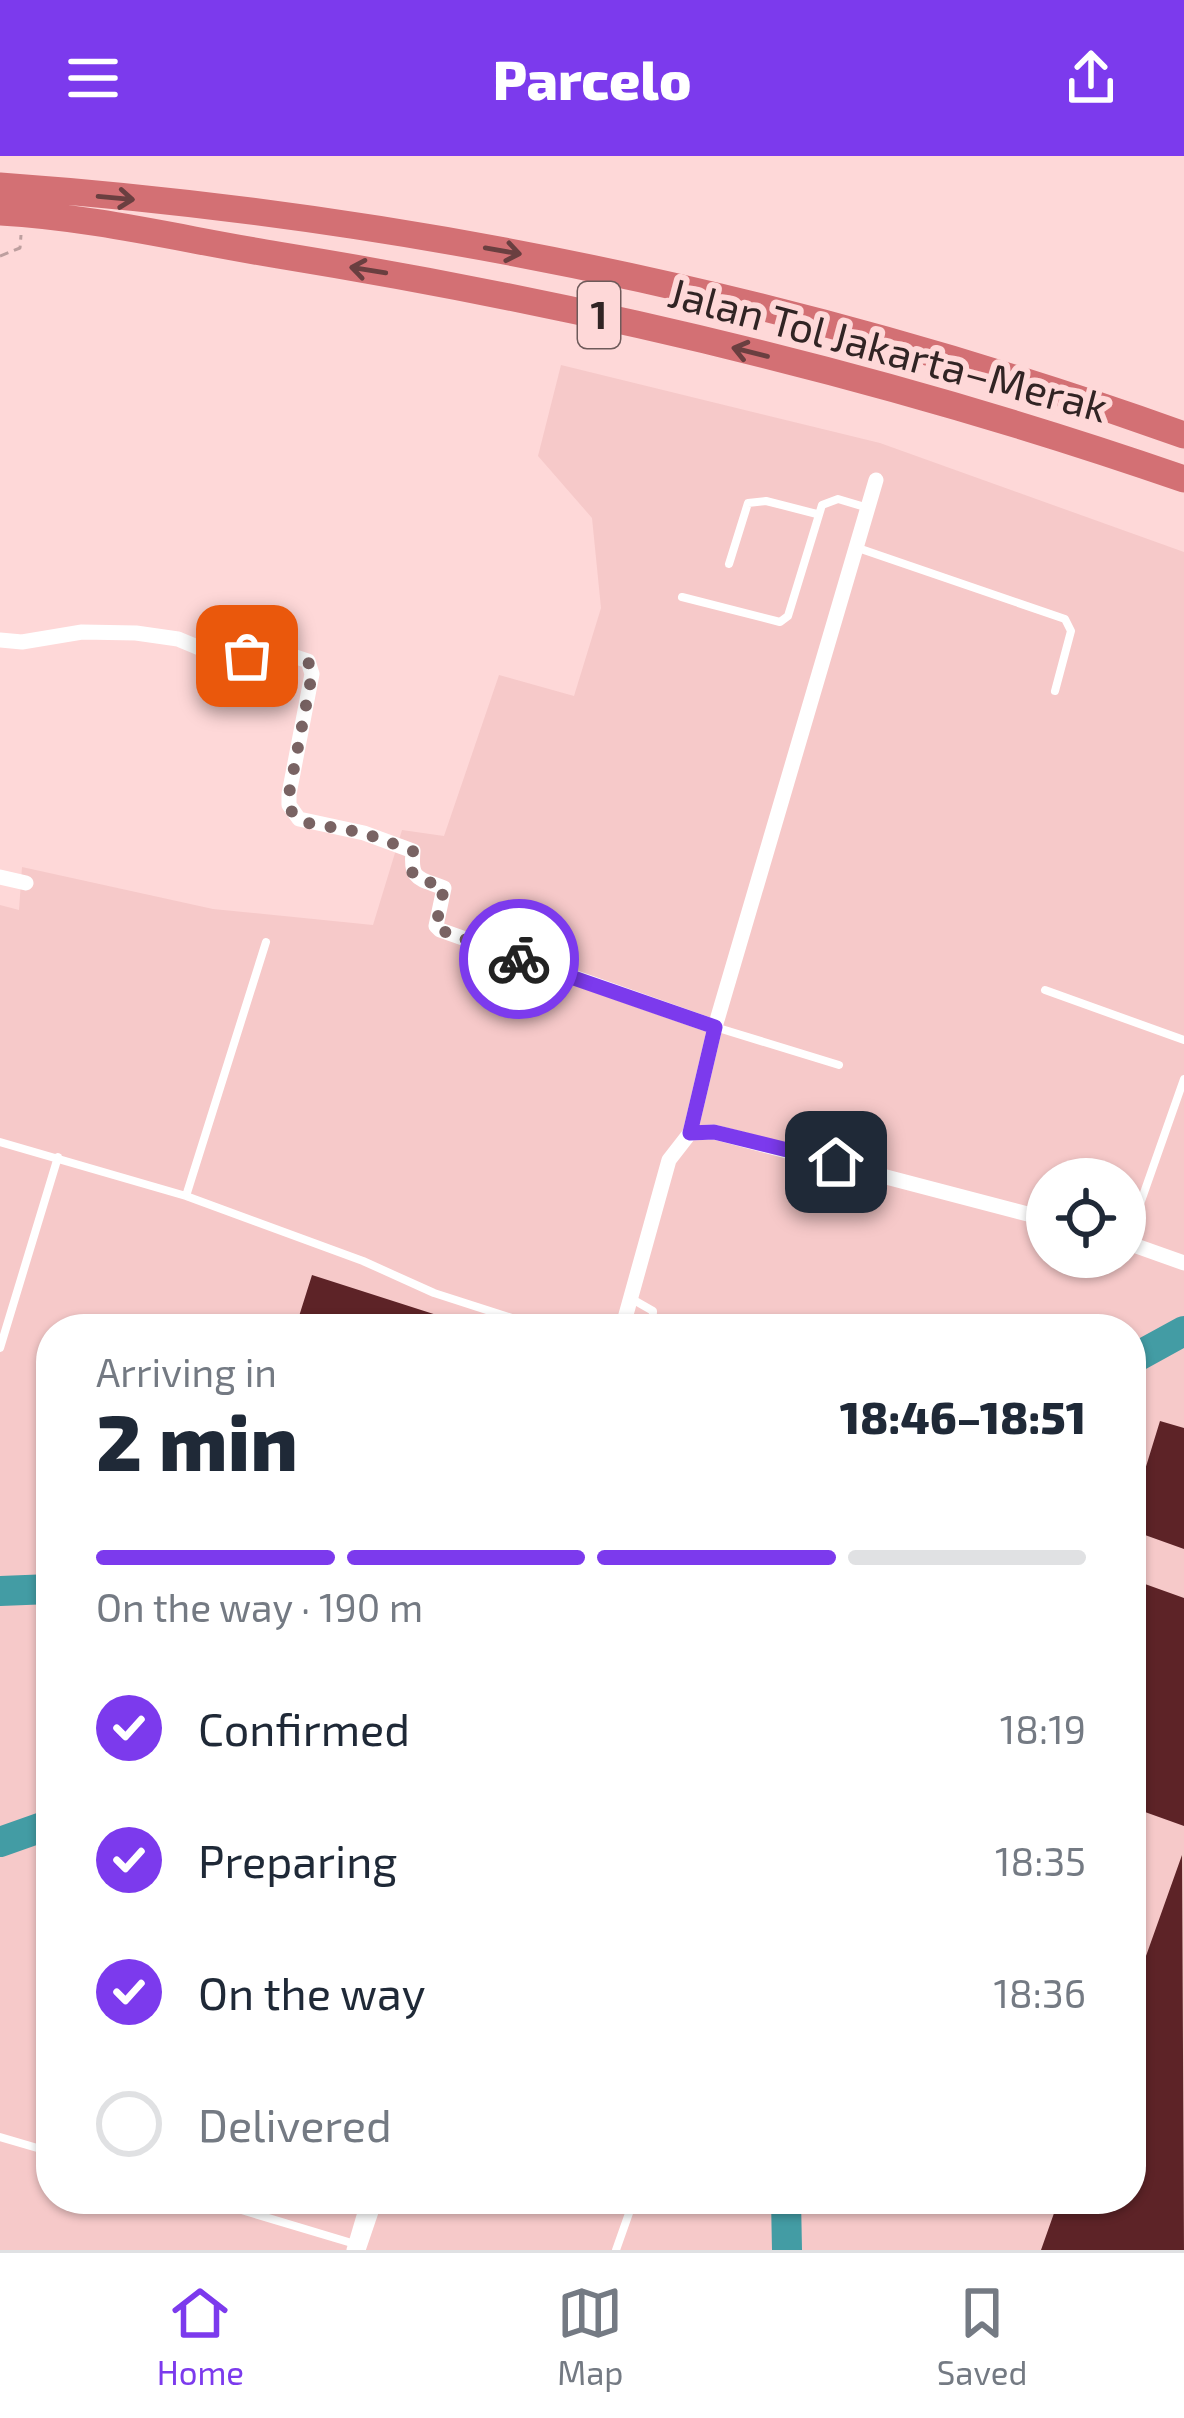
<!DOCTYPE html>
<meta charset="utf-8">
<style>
:root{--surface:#fff;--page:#f2f2f3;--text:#1f2937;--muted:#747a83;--line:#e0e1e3;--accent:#7c3aed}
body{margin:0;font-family:"Exo 2",sans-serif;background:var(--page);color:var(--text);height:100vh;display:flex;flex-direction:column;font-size:45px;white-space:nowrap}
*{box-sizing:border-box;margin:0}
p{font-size:39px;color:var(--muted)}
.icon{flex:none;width:66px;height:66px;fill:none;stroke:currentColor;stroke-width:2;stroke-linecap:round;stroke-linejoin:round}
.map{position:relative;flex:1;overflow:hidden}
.details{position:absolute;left:36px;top:1158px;width:1110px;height:900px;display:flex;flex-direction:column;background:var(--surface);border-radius:48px;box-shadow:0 3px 9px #0004}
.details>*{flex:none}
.controls{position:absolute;left:1026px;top:1002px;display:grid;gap:24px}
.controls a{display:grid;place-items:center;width:120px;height:120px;border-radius:50%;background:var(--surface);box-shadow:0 3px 9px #0004;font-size:60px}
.pin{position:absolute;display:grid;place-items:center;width:102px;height:102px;color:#fff;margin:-51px;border-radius:24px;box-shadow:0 6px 18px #0006}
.courier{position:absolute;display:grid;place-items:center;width:120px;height:120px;margin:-60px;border:9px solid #7c3aed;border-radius:50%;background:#fff;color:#222;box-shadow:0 3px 15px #0007}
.head em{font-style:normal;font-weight:800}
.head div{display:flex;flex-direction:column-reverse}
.head{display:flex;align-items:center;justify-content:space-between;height:204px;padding:0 60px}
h1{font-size:78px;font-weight:800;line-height:90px}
.bar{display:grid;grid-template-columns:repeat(4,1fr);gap:18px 12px;align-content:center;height:144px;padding:0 60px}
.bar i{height:15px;border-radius:9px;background:var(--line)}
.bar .on{background:var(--accent)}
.bar p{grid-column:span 4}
ol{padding:0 60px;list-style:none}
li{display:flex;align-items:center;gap:36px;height:132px}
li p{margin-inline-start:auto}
li .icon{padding:12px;border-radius:50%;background:var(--accent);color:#fff;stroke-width:4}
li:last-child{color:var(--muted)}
li i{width:66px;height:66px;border:6px solid var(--line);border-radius:50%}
header{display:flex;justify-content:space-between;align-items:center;height:156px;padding:0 60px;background:var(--accent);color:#fff;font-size:54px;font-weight:800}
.menu{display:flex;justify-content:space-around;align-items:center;height:168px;border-top:3px solid var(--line);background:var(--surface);font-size:33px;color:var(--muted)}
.menu a{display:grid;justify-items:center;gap:6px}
.menu .on{color:var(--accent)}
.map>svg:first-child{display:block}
.built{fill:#f6c9c9;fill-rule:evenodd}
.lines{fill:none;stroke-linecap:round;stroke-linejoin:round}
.river{stroke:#439ca4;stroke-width:30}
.building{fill:#5d2327}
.path{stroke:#bd9f9f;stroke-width:3;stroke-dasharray:9 6;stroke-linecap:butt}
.service{stroke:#fff;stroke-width:8}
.minor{stroke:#fff;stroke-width:15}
.motorway{stroke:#d37074;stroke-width:27}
.oneway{stroke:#6a3f40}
.done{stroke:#796363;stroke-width:12;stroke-dasharray:0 21.6}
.route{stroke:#7c3aed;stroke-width:15}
.labels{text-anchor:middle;stroke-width:12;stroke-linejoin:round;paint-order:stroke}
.shield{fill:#fed8d8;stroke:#6e5a5a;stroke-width:3}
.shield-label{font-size:39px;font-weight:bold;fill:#312424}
.street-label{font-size:42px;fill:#312424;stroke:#fed8d8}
</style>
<header><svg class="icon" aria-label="menu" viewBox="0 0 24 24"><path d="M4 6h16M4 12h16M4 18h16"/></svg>Parcelo<svg class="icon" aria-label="share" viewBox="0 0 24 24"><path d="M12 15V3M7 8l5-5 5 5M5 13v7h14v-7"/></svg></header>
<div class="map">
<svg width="1184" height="2094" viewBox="0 0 1184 2094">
<rect width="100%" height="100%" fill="#fed8d8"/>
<path class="built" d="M561 209 880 287 1184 396V2094H0V749L19 754 22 711 213 753 373 769 402 674 444 680 499 519 574 540 601 452 592 362 538 300ZM1047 1023H1125V1101H1047ZM51 1173H1131V2043H51Z"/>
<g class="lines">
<path class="river" d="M1131 1204 1184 1175
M0 1435 51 1433
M0 1686 51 1668
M786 2043 787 2094"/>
</g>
<path class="building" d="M312 1119 471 1170 470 1173H295Z
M1160 1265 1184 1272V1393L1131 1374V1312L1144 1317Z
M1131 1423 1184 1442V1670L1131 1651Z
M1182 1699 1184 2094H1041L1059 2043H1131V1842Z"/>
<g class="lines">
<path class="path" d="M0 100 20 92 21 79"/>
<path class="service" d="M858 392 1065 463 1071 475 1055 535
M729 408 748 347 766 345 817 358
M682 441 780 466 788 460 822 349 838 343 865 351
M1045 834 1184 884
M715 871 839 909
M0 986 186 1040 363 1105 434 1137 546 1173
M186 1040 266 786
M1127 1085 1184 923
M632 1143 653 1155 652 1173
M0 1192 58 1001
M0 1981 51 1996
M205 2043 355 2088
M362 2093 379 2043
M616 2094 634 2043"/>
<path class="minor" d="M0 484 22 486 82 476 136 477 178 483 214 498 284 497 308 505 312 518 289 638V649L299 663 364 677 413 695C410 725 419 722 444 732L436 770 440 774 715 871
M0 721 26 727
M690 977 715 871 876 324
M1125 1086 1184 1107
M622 1173 669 1004 690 977 714 976 1047 1063
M354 2094 369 2043"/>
<path class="motorway" d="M0 30C404 59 803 143 1184 279
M0 56C93 61 186 84 278 99 585 149 890 221 1184 323"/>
</g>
<defs><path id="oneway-shaft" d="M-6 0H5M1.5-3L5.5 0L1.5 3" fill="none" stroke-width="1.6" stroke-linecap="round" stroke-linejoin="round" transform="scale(3)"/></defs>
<g class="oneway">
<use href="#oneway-shaft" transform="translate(116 42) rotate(5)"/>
<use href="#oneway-shaft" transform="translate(503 95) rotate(10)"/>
<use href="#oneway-shaft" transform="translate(368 114) rotate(-171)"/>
<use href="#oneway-shaft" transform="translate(750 196) rotate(-166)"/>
</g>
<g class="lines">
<path class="done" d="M247 500 284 497 308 505 312 518 289 638 292 657 308 667 364 677 413 695 411 713 414 720 444 732 436 770 440 774 519 803"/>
<path class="route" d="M519 803 715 871 690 977 714 976 836 1006"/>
</g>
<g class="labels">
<rect class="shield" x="578" y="126" width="42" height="66" rx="9"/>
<g class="shield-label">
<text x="599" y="173">1</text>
</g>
<g class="street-label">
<text transform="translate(888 194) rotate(15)" y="15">Jalan Tol Jakarta–Merak</text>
</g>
</g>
</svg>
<div class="controls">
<a><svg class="icon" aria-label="locate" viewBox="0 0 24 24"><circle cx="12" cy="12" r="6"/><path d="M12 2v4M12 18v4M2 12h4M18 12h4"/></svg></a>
</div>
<div class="pin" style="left:247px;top:500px;background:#ea580c"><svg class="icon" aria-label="bag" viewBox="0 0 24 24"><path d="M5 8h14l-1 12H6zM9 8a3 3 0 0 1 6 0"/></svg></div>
<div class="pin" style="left:836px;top:1006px;background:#1f2937"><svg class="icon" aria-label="home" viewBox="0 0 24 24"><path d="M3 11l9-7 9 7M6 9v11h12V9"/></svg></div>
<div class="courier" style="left:519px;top:803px"><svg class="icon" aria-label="bike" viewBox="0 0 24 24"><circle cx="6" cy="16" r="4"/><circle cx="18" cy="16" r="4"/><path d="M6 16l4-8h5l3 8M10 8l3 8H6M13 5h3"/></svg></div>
<section class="details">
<div class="head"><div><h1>2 min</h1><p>Arriving in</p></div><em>18:46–18:51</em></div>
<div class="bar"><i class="on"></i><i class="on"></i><i class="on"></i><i></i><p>On the way · 190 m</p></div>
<ol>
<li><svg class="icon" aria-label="check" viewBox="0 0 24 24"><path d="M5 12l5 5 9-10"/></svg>Confirmed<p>18:19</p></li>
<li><svg class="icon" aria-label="check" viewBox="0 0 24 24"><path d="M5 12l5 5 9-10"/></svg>Preparing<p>18:35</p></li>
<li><svg class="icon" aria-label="check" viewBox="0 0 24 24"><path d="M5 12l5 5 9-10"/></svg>On the way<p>18:36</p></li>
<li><i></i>Delivered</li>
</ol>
</section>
</div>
<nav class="menu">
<a class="on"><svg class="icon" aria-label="home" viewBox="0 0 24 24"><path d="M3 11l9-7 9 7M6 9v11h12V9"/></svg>Home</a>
<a><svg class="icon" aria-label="map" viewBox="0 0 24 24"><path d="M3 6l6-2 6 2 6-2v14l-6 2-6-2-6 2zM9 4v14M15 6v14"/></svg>Map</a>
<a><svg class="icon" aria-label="saved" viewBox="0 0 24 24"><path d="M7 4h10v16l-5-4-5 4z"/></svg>Saved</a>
</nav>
